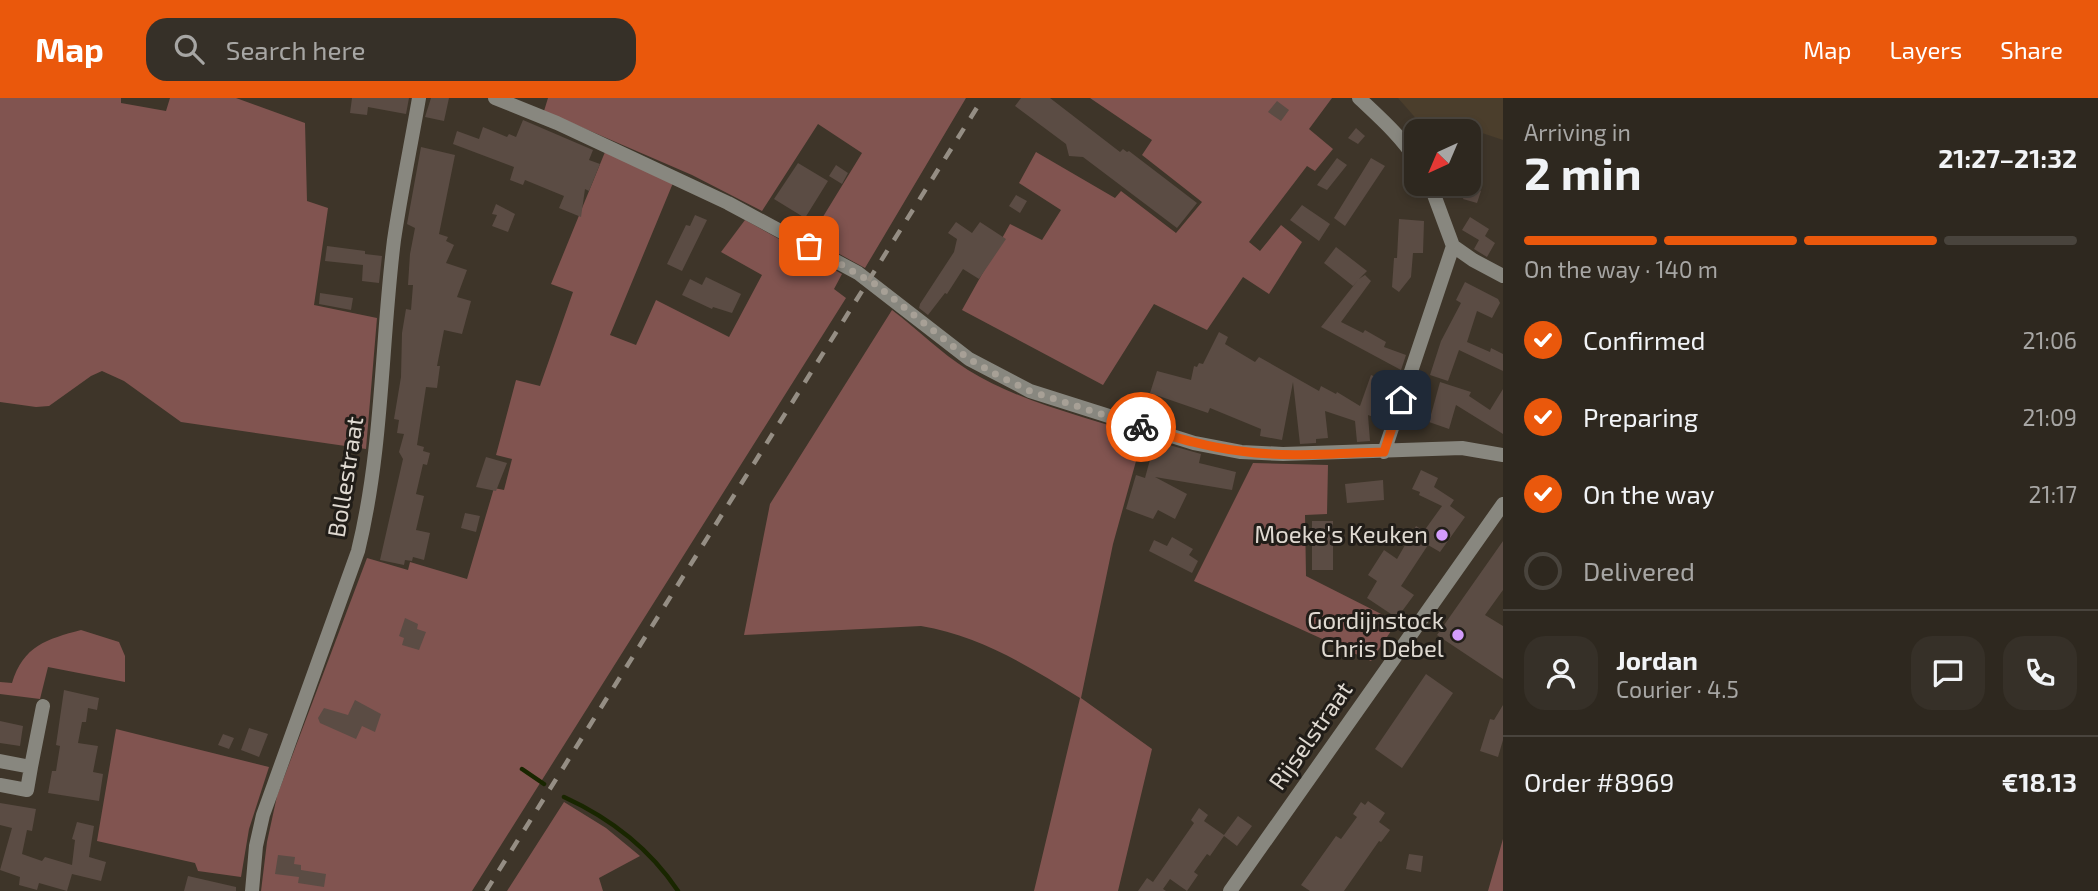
<!DOCTYPE html>
<meta charset="utf-8">
<style>
:root{--surface:#2e281f;--page:#363028;--text:#f1f3f6;--muted:#a7a6a4;--line:#49443d;--accent:#ea580c}
body{margin:0;font-family:"Exo 2",sans-serif;background:var(--page);color:var(--text);height:100vh;display:flex;flex-direction:column;font-size:26px;white-space:nowrap}
*{box-sizing:border-box;margin:0}
p{font-size:23px;color:var(--muted)}
.icon{flex:none;width:38px;height:38px;fill:none;stroke:currentColor;stroke-width:2;stroke-linecap:round;stroke-linejoin:round}
.map{position:relative;flex:1;overflow:hidden}
.details{display:flex;flex-direction:column;background:var(--surface);width:595px}
.details>*{flex:none}
.needle{width:46px;rotate:224deg}
.tools{position:absolute;left:1404px;top:21px;display:grid;gap:14px}
.tools a{display:grid;place-items:center;width:77px;height:77px;border-radius:14px;background:var(--surface);box-shadow:0 4px 10px #0003,0 0 0 2px var(--line);font-size:35px}
.pin{position:absolute;display:grid;place-items:center;width:60px;height:60px;color:#fff;margin:-30px;border-radius:14px;box-shadow:0 4px 10px #0006}
.courier{position:absolute;display:grid;place-items:center;width:70px;height:70px;margin:-35px;border:5px solid #ea580c;border-radius:50%;background:#fff;color:#222;box-shadow:0 2px 9px #0007}
.overview em{font-style:normal;font-weight:700}
.overview div{display:flex;flex-direction:column-reverse}
.overview{display:flex;align-items:center;justify-content:space-between;height:119px;padding:0 21px}
h1{font-size:46px;font-weight:700;line-height:52px}
.bar{display:grid;grid-template-columns:repeat(4,1fr);gap:10px 7px;align-content:center;height:84px;padding:0 21px}
.bar i{height:9px;border-radius:5px;background:var(--line)}
.bar .selected{background:var(--accent)}
.bar p{grid-column:span 4}
.line{display:flex;align-items:center;gap:18px;padding:0 21px;border-top:2px solid var(--line)}
.line div{flex:1}
.round{display:grid;place-items:center;flex:none;width:74px;height:74px;border-radius:21px;background:var(--page)}
ol{padding:0 21px;list-style:none}
li{display:flex;align-items:center;gap:21px;height:77px}
li p{margin-inline-start:auto}
li .icon{padding:7px;border-radius:50%;background:var(--accent);color:#fff;stroke-width:4}
li:last-child{color:var(--muted)}
li i{width:38px;height:38px;border:4px solid var(--line);border-radius:50%}
header{display:flex;align-items:center;gap:42px;box-sizing:border-box;height:98px;padding:0 35px;background:var(--accent);color:#fff}
header strong{font-size:33px}
nav{display:flex;gap:38px;margin-inline-start:auto;font-size:24px}
.search{width:490px;height:63px;background:var(--page);display:flex;align-items:center;gap:18px;box-sizing:border-box;padding:0 24px;border-radius:21px;color:var(--muted);font-size:26px}
main{display:flex;flex:1;min-height:0}
.map>svg:first-child{display:block}
.built{fill:#4b3e2c}
.green{fill:#815450}
.lines{fill:none;stroke-linecap:round;stroke-linejoin:round}
.stream{stroke:#192600;stroke-width:4.5}
.building{fill:#5b4c44}
.minor{stroke:#88877f;stroke-width:14}
.tertiary{stroke:#88877f;stroke-width:14}
.rail{stroke:#958e84;stroke-width:4.5;stroke-dasharray:12 12;stroke-linecap:butt}
.done{stroke:#a7a096;stroke-width:7;stroke-dasharray:0 12.6}
.route{stroke:#ea580c;stroke-width:9}
.poi-dot{fill:#d39cfc;stroke:#211d18;stroke-width:2.5}
.labels{text-anchor:middle;stroke-width:6;stroke-linejoin:round;paint-order:stroke}
.street-label{font-size:24px;fill:#dfd9d1;stroke:#211d18}
.poi-label{font-size:24px;fill:#dfd9d1;stroke:#211d18;text-anchor:end}
</style>
<header>
<strong>Map</strong>
<div class="search"><svg class="icon" aria-label="search" viewBox="0 0 24 24"><circle cx="10" cy="10" r="6"/><path d="M15 15l6 6"/></svg>Search here</div>
<nav><a>Map</a><a>Layers</a><a>Share</a></nav>
</header>
<main>
<div class="map">
<svg width="1503" height="793" viewBox="0 0 1503 793">
<rect width="100%" height="100%" fill="#3e3529"/>
<path class="built" d="M1398 0H1503V42L1476 33 1468 49V33H1427Z"/>
<path class="green" d="M0 0H121V5L166 13 170 0H236L305 25 307 103 328 110 314 207 377 220 366 351 181 324 124 283 102 273 91 278 49 308 36 309 0 304Z
M548 0H966L865 170 810 140 862 55 818 26 762 113 692 77 544 13Z
M1090 0H1332L1309 31 1333 51 1315 73 1307 68 1249 144 1260 153 1281 127 1302 144 1269 196 1243 179 1207 232 1154 206 1103 287 962 212 1010 126 1042 142 1061 112 1019 85 1036 54 1115 100 1121 93 1176 135 1202 104 1142 57 1152 42Z
M605 54 673 85 610 237 636 247 656 202 729 239 762 177 721 154 745 122 842 176 834 191 846 200 472 793H261L267 744 277 698 367 460 408 472 410 464 467 481 494 390 504 392 512 361 496 357 516 282 540 288 573 194 551 186Z
M892 212C917 231 941 255 968 272 1017 303 1088 320 1143 338L1113 446 1081 600 1152 651 1118 793H1034L1080 600C1030 569 981 538 921 528L744 537 770 406Z
M1253 365 1328 367 1327 416 1305 417 1306 478 1397 524 1371 563 1194 483Z
M81 532 119 544 125 558V584L48 569 40 601 0 596V584L12 585C23 548 47 541 81 532Z
M116 631 269 669 249 731 241 779 198 773 195 765 97 743Z
M564 704 606 730 640 758 599 780 603 793H507Z
M1503 741V793H1488Z"/>
<g class="lines">
<path class="stream" d="M522 671 544 686
M564 699C610 720 650 751 678 793"/>
</g>
<path class="building" d="M352 0H409L406 16 368 9 367 17 350 15Z
M431 0H449L444 23 425 19Z
M1021 0H1050L1120 54 1123 51 1127 54 1129 53 1197 105 1177 130 1083 59 1069 58 1066 46 1015 8Z
M1277 3 1289 12 1281 23 1268 14Z
M523 22 593 52 589 62 600 66 589 93 585 91 581 119 559 110 564 98 525 82 523 87 510 82 514 69 453 46 457 33 479 41 483 29 507 39 509 36 516 39Z
M1356 30 1365 38 1358 46 1348 40Z
M421 49 455 57 439 136 448 139 446 143 454 147 446 165 467 172 457 199 471 203 462 236 444 232 437 268H440L437 290 426 289 417 347 424 349 423 353 430 355 427 367 423 366 416 396 424 398 416 432 430 435 424 462 413 459 412 463 405 462 404 467 380 462 403 361 399 354 404 336 397 335 399 322 394 321 401 279 402 235 406 211 411 212 413 187H408L410 156 415 130 407 126Z
M1337 60 1347 67 1327 92 1317 87Z
M1371 60 1385 68 1345 128 1334 120Z
M798 65 828 83 805 120 774 101Z
M836 67 848 75 842 86 829 78Z
M1467 89 1481 93 1477 105 1463 101Z
M1016 97 1027 103 1020 115 1009 108Z
M496 106 515 116 508 134 492 128 497 117 492 116Z
M1302 107 1330 126 1319 143 1290 122Z
M695 117 707 122 682 173 667 166 686 127 690 128Z
M1470 119 1489 131 1485 138 1495 145 1487 159 1474 151 1479 142 1462 132Z
M1399 121 1424 123 1423 155H1413L1411 179 1399 194 1392 189 1394 160H1397Z
M956 124 972 135 980 124 1006 141 979 181 963 171 947 196 945 195 928 217 919 210 920 206 954 154 957 141 948 135Z
M327 148 365 153V156L382 158 379 185 362 183 363 167 325 163Z
M1336 149 1367 173 1359 181 1365 177 1371 183 1341 224 1363 235 1365 232 1386 244 1384 249 1406 257 1401 272 1321 229 1358 182 1353 188 1324 165Z
M706 179 741 196 732 215 713 209 712 211 682 197 690 181 702 187Z
M1465 184 1498 201 1500 205 1492 220 1477 213 1467 244 1490 254 1491 250 1503 256V273L1459 252 1448 283 1430 277 1441 243 1461 205 1456 202Z
M320 195 353 200 351 212 319 206Z
M1219 234 1228 239 1225 246 1255 264 1259 259 1319 293 1321 288 1336 296 1337 294 1360 308 1371 277 1396 287 1384 323 1368 317 1370 343 1357 344 1355 323 1325 313 1328 340 1316 341V345L1300 346 1293 284 1282 342 1260 338 1261 331 1210 310 1208 315 1150 295 1157 273 1191 282 1194 268 1197 269 1199 265 1203 266Z
M1440 284 1471 294 1469 298 1490 312 1503 291V336L1456 307 1449 331 1429 324Z
M1155 343 1201 356 1199 365 1236 374 1232 392 1155 379 1187 396 1175 421 1158 412 1153 421 1126 411 1136 377 1145 380Z
M486 359 507 365 496 393 476 389Z
M1421 372 1438 380 1434 389 1454 402 1450 408 1465 419 1440 454 1428 447 1401 488 1414 497 1397 520 1367 500 1377 483 1368 477 1384 452 1397 461 1416 428 1424 433 1442 408 1419 397 1420 394 1412 391Z
M1383 382 1384 402 1347 405 1345 386Z
M465 415 480 418 476 434 461 430Z
M1312 423H1333V472H1312Z
M1172 439 1193 451 1189 457 1198 463 1192 475 1149 453 1154 442 1167 448Z
M1503 443V492L1485 517 1503 528V581L1437 537Z
M405 520 418 526 417 531 426 534 419 552 402 547 404 540 399 538Z
M1426 576 1453 595 1402 670 1375 651Z
M64 592 99 600 97 612 88 610 86 624H82L78 645 98 648 93 674 103 676 99 703 48 695 52 673H56L60 648 56 647Z
M355 602 381 616 375 634 362 628 356 641 320 625 318 620 324 610 348 617Z
M1503 607V642L1498 659 1480 653 1490 621 1494 622Z
M0 623 23 628 20 648 0 645Z
M249 630 268 636 259 659 241 652Z
M223 636 234 640 229 651 218 647Z
M1368 703 1385 715 1379 724 1390 732 1381 744 1379 743 1344 793H1310L1301 787 1336 738 1341 741 1357 719 1353 716 1361 704 1365 707Z
M0 705 36 711 32 733 27 732 22 756 42 763 45 759 72 767 75 742 72 741 77 724 94 728 89 759 106 764 101 783 72 776 67 793 39 785 37 792 19 787 20 779 0 772 12 730 0 727Z
M1199 710 1208 717 1204 723 1224 737 1238 718 1252 728 1237 748 1224 738 1210 758 1207 756 1194 774 1198 777 1187 793 1170 781 1163 791 1166 793H1138L1147 780 1153 784 1194 725 1191 722Z
M1409 756 1423 758 1421 774 1406 771Z
M278 757 295 759 294 766 301 767V772L326 776 324 789 298 785 299 779 275 776Z
M188 778 236 789V793H184Z"/>
<g class="lines">
<path class="minor" d="M495 0 557 25 728 105 858 175 969 261 1030 293 1194 345 1241 354 1283 356 1462 350 1503 357
M1359 0C1379 19 1401 38 1416 62
M1430 86 1453 148 1473 162 1503 178
M1384 354 1453 148
M0 663 31 669 27 692 0 687
M31 669 43 608
M252 793 256 748 263 717 358 453C383 351 381 246 394 142 401 94 411 47 419 0"/>
<path class="tertiary" d="M1230 793 1503 406"/>
<path class="rail" d="M486 793 983 0"/>
</g>
<g class="lines">
<path class="done" d="M809 148 875 186 969 261 997 277 1030 293 1141 329"/>
<path class="route" d="M1141 329C1174 339 1205 349 1240 353 1287 360 1337 355 1384 354L1401 302"/>
</g>
<g class="poi-dot">
<circle cx="1442" cy="437" r="7"/>
<circle cx="1458" cy="537" r="7"/>
</g>
<g class="labels">
<g class="street-label">
<text transform="translate(346 379) rotate(-81)" y="8">Bollestraat</text>
<text transform="translate(1311 638) rotate(-55)" y="8">Rijselstraat</text>
</g>
<g class="poi-label">
<text x="1428" y="445">Moeke's Keuken</text>
<text x="1444" y="531">Gordijnstock<tspan x="1444" dy="28">Chris Debel</tspan></text>
</g>
</g>
</svg>
<div class="tools">
<a><svg class="needle" viewBox="-14 -14 28 28"><path d="M0-13l5 13h-10z" fill="#e53935"/><path d="M0 13l5-13h-10z" fill="#a7a6a4"/></svg></a>
</div>
<div class="pin" style="left:809px;top:148px;background:#ea580c"><svg class="icon" aria-label="bag" viewBox="0 0 24 24"><path d="M5 8h14l-1 12H6zM9 8a3 3 0 0 1 6 0"/></svg></div>
<div class="pin" style="left:1401px;top:302px;background:#1f2937"><svg class="icon" aria-label="home" viewBox="0 0 24 24"><path d="M3 11l9-7 9 7M6 9v11h12V9"/></svg></div>
<div class="courier" style="left:1141px;top:329px"><svg class="icon" aria-label="bike" viewBox="0 0 24 24"><circle cx="6" cy="16" r="4"/><circle cx="18" cy="16" r="4"/><path d="M6 16l4-8h5l3 8M10 8l3 8H6M13 5h3"/></svg></div>
</div>
<section class="details">
<div class="overview"><div><h1>2 min</h1><p>Arriving in</p></div><em>21:27–21:32</em></div>
<div class="bar"><i class="selected"></i><i class="selected"></i><i class="selected"></i><i></i><p>On the way · 140 m</p></div>
<ol>
<li><svg class="icon" aria-label="check" viewBox="0 0 24 24"><path d="M5 12l5 5 9-10"/></svg>Confirmed<p>21:06</p></li>
<li><svg class="icon" aria-label="check" viewBox="0 0 24 24"><path d="M5 12l5 5 9-10"/></svg>Preparing<p>21:09</p></li>
<li><svg class="icon" aria-label="check" viewBox="0 0 24 24"><path d="M5 12l5 5 9-10"/></svg>On the way<p>21:17</p></li>
<li><i></i>Delivered</li>
</ol>
<div class="line" style="height:126px"><a class="round"><svg class="icon" aria-label="person" viewBox="0 0 24 24"><circle cx="12" cy="8" r="4"/><path d="M4 21q1-7 8-7t8 7"/></svg></a><div><b>Jordan</b><p>Courier · 4.5</p></div><a class="round"><svg class="icon" aria-label="chat" viewBox="0 0 24 24"><path d="M4 5h16v11H9l-5 4z"/></svg></a><a class="round"><svg class="icon" aria-label="phone" viewBox="0 0 24 24"><path d="M5 4h4l2 5-3 2q2 4 5 5l2-3 5 2v4C11 20 4 13 5 4z"/></svg></a></div>
<div class="line" style="height:91px"><div>Order #8969</div><b>€18.13</b></div>
</section>
</main>
